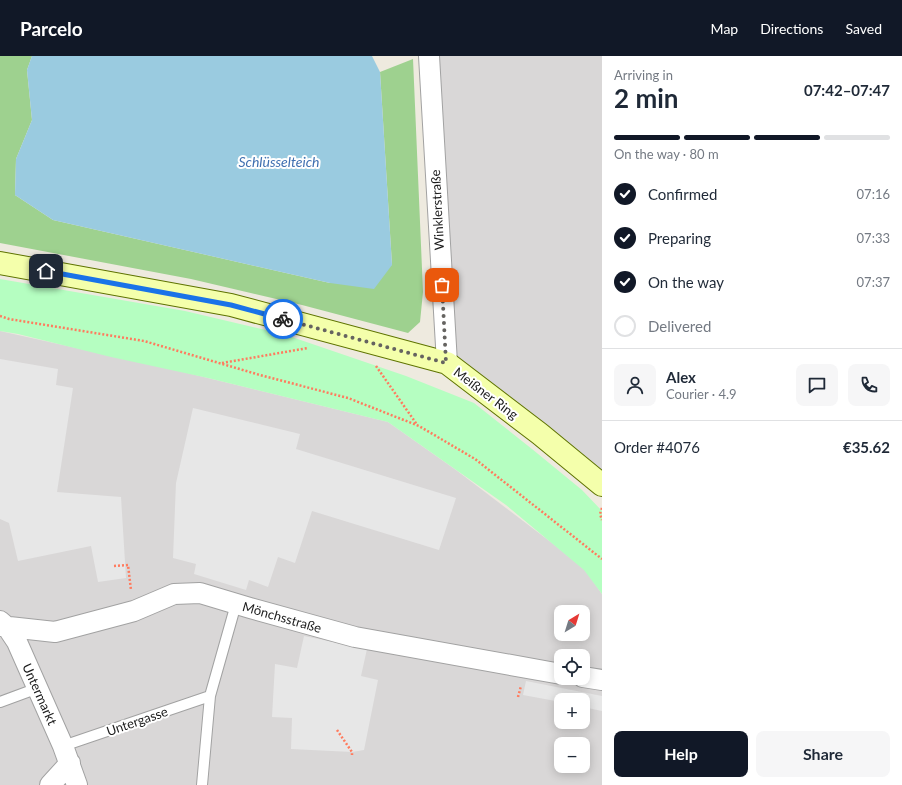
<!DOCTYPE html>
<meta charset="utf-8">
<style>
:root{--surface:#fff;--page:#f6f6f7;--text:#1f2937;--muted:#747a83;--line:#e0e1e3;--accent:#111827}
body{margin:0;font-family:Lato,sans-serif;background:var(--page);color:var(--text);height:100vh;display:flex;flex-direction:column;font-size:15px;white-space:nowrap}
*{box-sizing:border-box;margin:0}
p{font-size:13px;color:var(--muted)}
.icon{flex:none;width:22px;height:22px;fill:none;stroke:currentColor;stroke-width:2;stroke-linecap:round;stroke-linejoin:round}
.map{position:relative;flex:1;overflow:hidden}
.details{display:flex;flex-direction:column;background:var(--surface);width:300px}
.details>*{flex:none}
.needle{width:26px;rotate:38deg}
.fabs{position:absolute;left:554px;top:549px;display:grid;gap:8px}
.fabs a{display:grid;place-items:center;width:36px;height:36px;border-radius:8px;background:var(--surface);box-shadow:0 2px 10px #0003;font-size:20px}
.pin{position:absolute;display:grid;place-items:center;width:34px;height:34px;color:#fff;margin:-17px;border-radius:8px;box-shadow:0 2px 6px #0006}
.courier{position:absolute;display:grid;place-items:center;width:40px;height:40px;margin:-20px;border:3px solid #1a73e8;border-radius:50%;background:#fff;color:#222;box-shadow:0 1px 5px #0007}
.summary em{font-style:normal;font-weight:700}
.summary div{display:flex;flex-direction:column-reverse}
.summary{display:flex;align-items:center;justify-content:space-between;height:68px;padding:0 12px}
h1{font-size:26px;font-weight:700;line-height:30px}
.bar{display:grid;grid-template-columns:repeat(4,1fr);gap:6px 4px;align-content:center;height:48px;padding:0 12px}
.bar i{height:5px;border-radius:3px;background:var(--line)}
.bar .selected{background:var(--accent)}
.bar p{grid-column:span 4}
.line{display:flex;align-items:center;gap:10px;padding:0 12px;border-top:1px solid var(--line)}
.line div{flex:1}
.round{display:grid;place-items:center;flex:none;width:42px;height:42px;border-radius:8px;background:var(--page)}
ol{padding:0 12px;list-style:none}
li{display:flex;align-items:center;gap:12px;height:44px}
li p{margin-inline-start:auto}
li .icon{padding:4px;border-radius:50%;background:var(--accent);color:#fff;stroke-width:4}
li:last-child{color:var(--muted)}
li i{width:22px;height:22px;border:2px solid var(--line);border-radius:50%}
.action{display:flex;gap:8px;margin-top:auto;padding:8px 12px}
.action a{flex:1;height:46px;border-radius:8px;background:var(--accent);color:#fff;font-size:16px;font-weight:700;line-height:46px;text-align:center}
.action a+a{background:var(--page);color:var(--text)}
header{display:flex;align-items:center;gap:24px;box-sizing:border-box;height:56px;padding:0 20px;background:var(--accent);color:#fff}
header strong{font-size:19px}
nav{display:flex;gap:22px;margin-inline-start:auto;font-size:14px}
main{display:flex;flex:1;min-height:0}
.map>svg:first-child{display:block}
.residential{fill:#d9d7d7;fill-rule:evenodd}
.forest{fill:#9ed18f}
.park{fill:#b5fec1}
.parking{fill:#e7e7e7}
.water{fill:#9acbe0}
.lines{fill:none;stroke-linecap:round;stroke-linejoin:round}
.lane-casing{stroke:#a2a2a2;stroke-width:12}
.street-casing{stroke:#a2a2a2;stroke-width:22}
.secondary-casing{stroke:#5e7300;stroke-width:24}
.path{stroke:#ff7b5e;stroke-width:2.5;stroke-dasharray:2 2;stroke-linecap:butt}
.lane{stroke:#fff;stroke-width:10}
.street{stroke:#fff;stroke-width:20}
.secondary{stroke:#f4ffab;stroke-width:22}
.done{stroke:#656360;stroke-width:4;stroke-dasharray:0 7.2}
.route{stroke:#1a73e8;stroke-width:5}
.labels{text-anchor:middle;stroke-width:4;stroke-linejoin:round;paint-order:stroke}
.street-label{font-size:13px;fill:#1b1b1b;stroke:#fff}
.water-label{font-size:14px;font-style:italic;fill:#4070b1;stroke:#fff}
</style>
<header>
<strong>Parcelo</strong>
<nav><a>Map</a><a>Directions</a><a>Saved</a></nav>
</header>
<main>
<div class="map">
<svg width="602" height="729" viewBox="0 0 602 729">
<rect width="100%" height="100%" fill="#eeeadf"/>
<path class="residential" d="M438 0H602V420L455 308Z
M0 275 171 313 388 366 456 414 552 487 585 514 602 538V729H0ZM561 556H583V578H561ZM561 600H583V622H561ZM561 644H583V666H561ZM561 688H583V710H561Z"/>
<path class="forest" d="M0 0H32L27 14 32 64 16 103 15 139 53 164 330 227 392 209 380 16 413 3 423 236 420 266 408 277 302 249 191 223 0 187Z"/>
<path class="park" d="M0 223 185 255 283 278 406 320 474 347 532 393 582 434 602 455V538L584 514 506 449 388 366 208 322 111 301 18 278 0 275Z"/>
<path class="parking" d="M0 303 58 313 56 329 73 332 57 436 121 441 126 522 98 526 91 490 18 505 9 467 0 463Z
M193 352 300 378 296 393 456 442 439 494 312 455 295 507 278 501 268 531 249 524 246 534 194 518 196 508 173 502 176 427Z
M304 580 367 593 361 620 378 624 364 694 352 696 291 693 292 662 272 661 275 608 297 612Z
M526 625 602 640V655L583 651V644H561V646L523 639Z"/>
<path class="water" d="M32 0H372L380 16 392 209 374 233 330 227 53 164 15 139 16 103 32 64 27 14Z"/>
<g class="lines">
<g class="lane-casing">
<path id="lane" d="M0 646 38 632
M63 690 210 640
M202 729 210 640 236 548"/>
</g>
<g class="street-casing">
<path id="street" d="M429 0 447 307
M0 565 7 571 17 586 63 690 77 729
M0 570 55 576 134 555 174 538 200 537 250 552 355 581 561 618
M583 621 602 624
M50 729 70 707"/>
</g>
<g class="secondary-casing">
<path id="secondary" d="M0 207 231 249 447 307 540 378 602 429"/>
</g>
<path class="path" d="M0 260 9 263 144 285 260 319 348 342 419 370 475 403 602 503
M222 307 308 292
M376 310 418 370
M602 452 600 458 602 464
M114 510 128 509 131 534
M518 641 521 630
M337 674 352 696V699"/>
<use href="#lane" class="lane"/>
<use href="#street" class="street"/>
<use href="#secondary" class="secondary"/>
</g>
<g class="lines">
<path class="done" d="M283 263 446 307 442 229"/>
<path class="route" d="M46 215 231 249 283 263"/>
</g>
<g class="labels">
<g class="street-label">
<text transform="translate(437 154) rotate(-93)" y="5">Winklerstraße</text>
<text transform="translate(486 337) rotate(37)" y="5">Meißner Ring</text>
<text transform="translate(282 561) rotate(16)" y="5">Mönchsstraße</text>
<text transform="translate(40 638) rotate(66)" y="5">Untermarkt</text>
<text transform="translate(137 665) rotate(-19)" y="5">Untergasse</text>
</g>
<g class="water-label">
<text x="279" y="111">Schlüsselteich</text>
</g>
</g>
</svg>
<div class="fabs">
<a><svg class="needle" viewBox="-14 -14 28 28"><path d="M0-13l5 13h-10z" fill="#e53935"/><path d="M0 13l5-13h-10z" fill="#747a83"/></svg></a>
<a><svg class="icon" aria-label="locate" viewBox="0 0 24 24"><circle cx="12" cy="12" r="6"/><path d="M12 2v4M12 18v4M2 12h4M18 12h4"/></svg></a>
<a>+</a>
<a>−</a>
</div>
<div class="pin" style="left:442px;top:229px;background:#ea580c"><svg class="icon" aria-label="bag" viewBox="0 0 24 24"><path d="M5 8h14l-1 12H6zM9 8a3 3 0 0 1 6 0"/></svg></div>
<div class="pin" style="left:46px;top:215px;background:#1f2937"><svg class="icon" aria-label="home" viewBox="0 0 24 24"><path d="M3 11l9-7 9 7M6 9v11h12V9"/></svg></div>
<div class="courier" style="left:283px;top:263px"><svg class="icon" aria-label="bike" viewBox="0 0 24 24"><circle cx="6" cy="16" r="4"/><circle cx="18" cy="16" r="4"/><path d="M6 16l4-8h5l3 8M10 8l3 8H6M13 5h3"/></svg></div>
</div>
<section class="details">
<div class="summary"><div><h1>2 min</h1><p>Arriving in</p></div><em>07:42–07:47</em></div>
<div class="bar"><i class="selected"></i><i class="selected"></i><i class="selected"></i><i></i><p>On the way · 80 m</p></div>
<ol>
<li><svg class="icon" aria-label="check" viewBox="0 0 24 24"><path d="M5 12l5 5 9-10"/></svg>Confirmed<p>07:16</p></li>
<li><svg class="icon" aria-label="check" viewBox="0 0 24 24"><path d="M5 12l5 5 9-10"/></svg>Preparing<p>07:33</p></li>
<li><svg class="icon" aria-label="check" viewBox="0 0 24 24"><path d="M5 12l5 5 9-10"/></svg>On the way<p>07:37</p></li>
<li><i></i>Delivered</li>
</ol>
<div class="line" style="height:72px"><a class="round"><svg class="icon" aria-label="person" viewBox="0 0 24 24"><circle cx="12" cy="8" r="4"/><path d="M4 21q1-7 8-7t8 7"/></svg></a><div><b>Alex</b><p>Courier · 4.9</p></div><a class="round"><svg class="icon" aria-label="chat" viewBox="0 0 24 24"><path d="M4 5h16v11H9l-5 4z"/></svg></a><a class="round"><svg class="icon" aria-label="phone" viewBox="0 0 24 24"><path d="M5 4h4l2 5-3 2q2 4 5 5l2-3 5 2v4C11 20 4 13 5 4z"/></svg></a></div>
<div class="line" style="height:52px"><div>Order #4076</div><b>€35.62</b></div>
<div class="action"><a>Help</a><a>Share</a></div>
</section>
</main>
